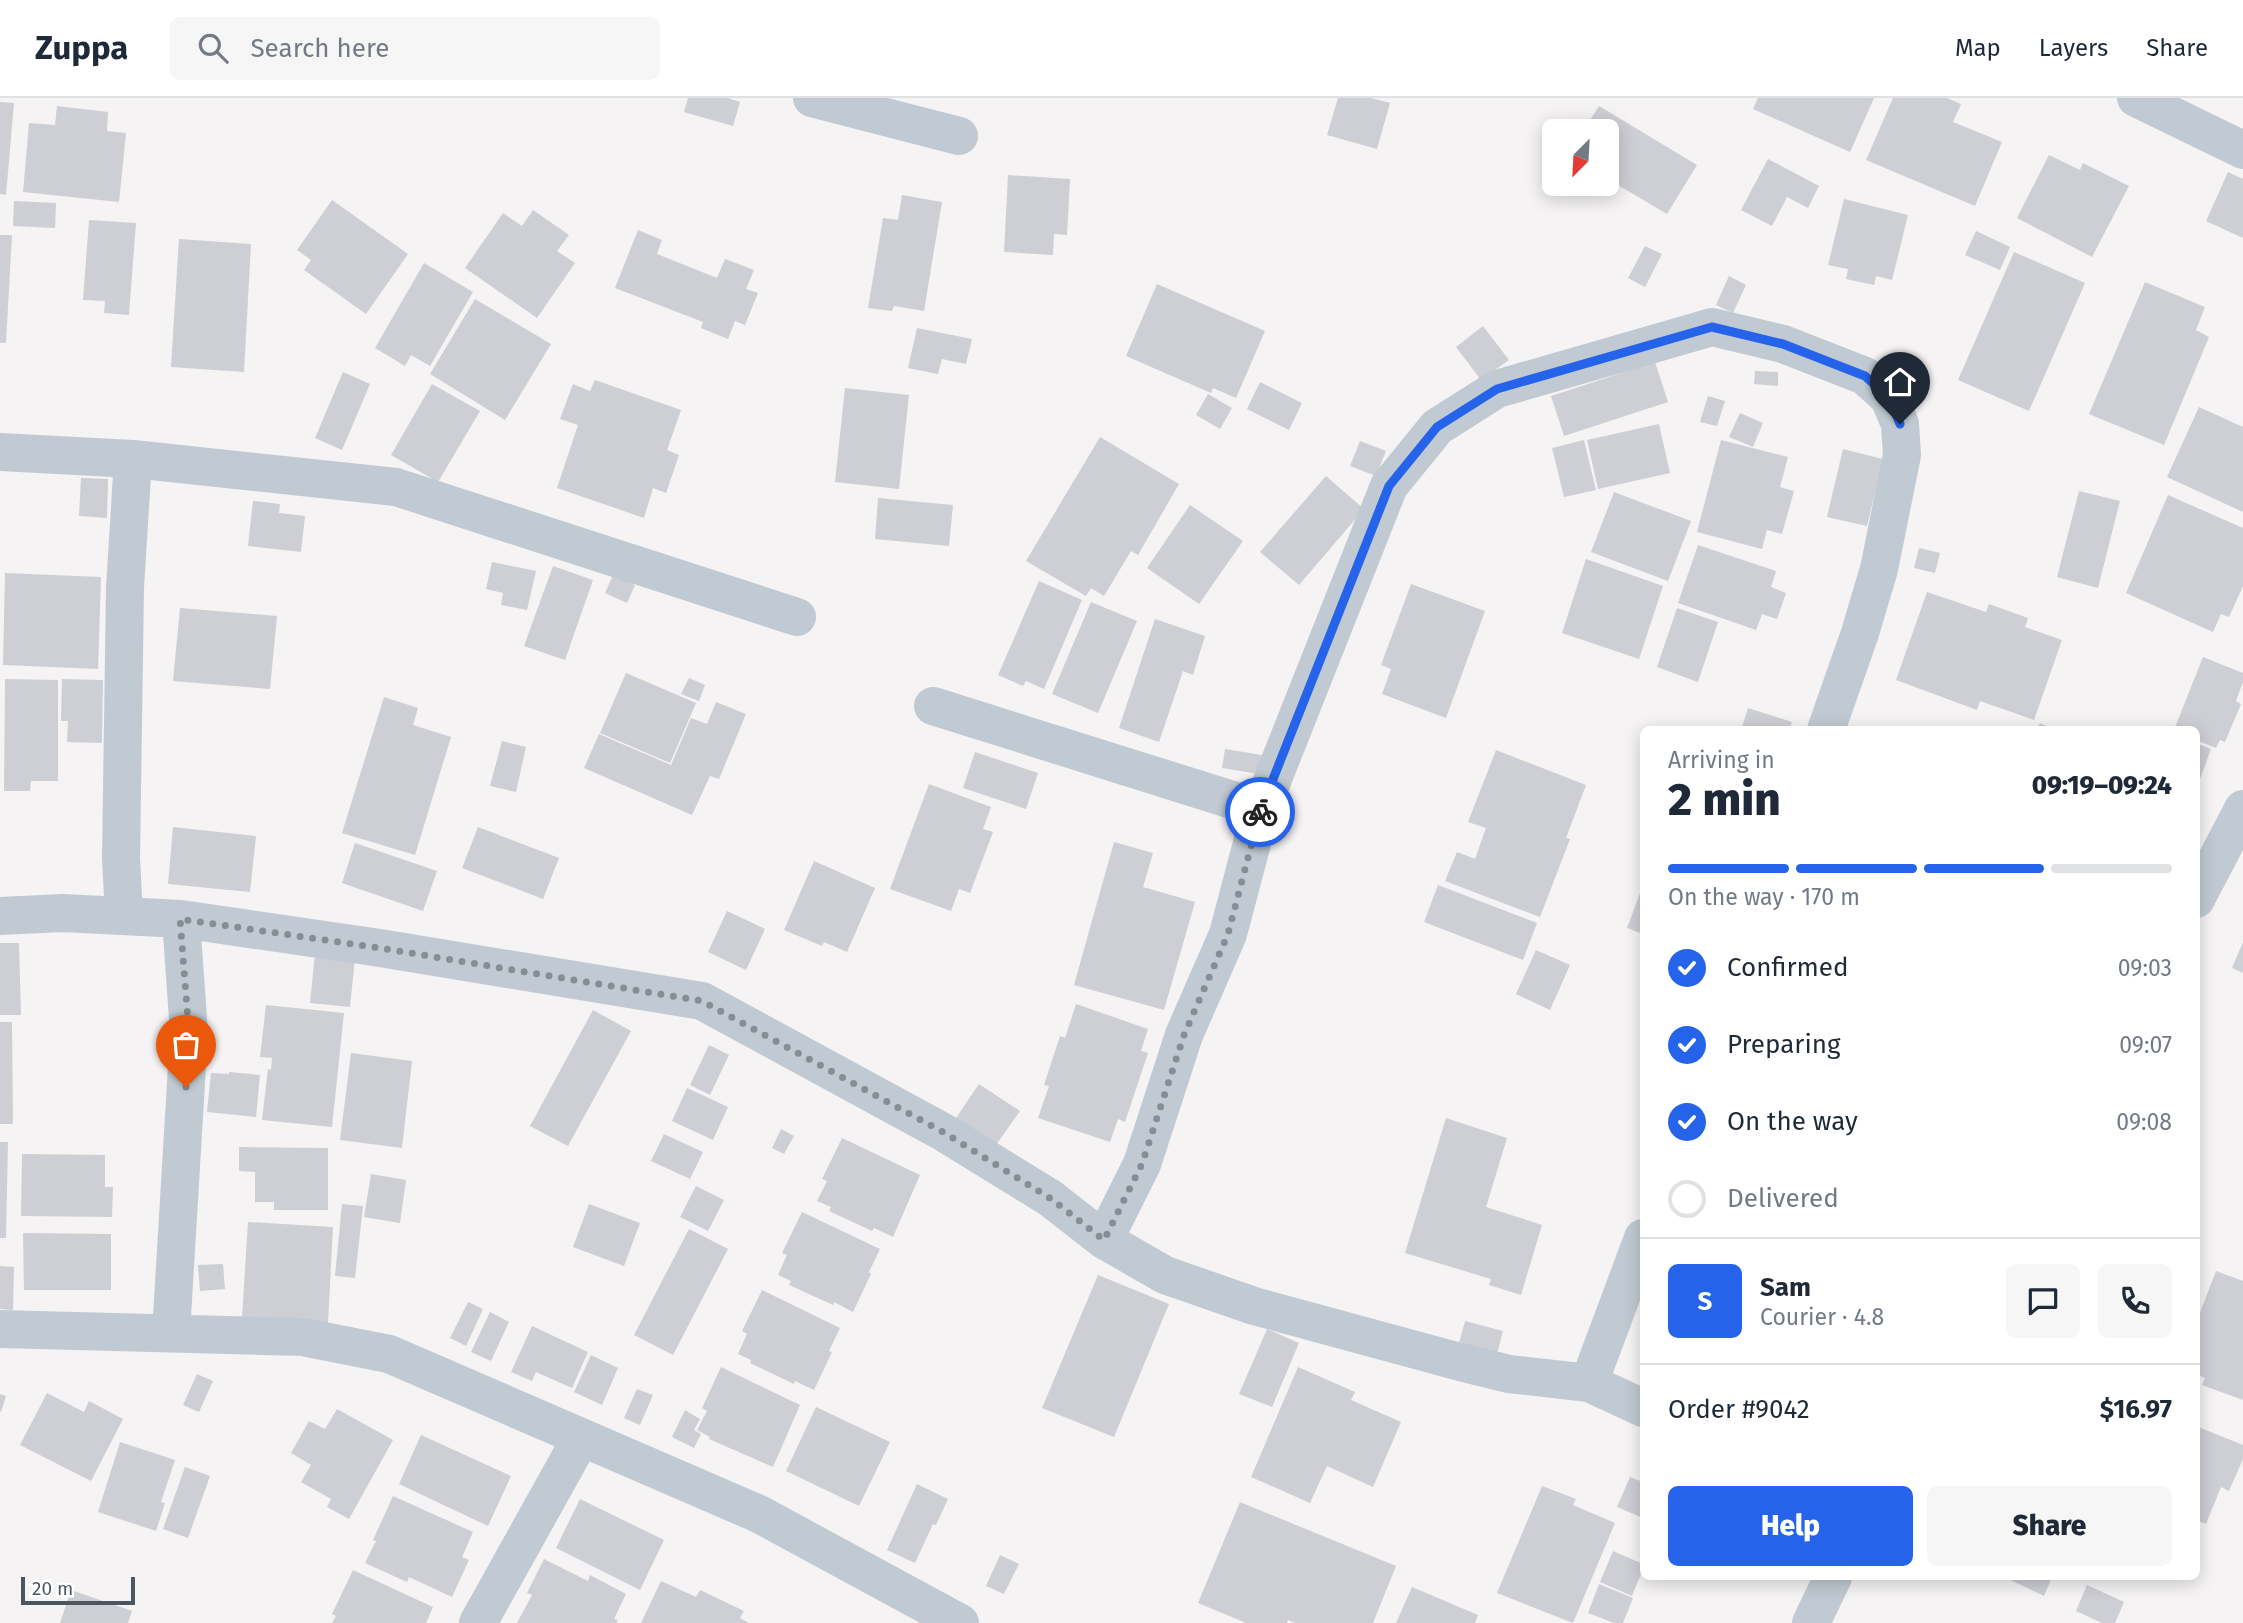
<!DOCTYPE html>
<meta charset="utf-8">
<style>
:root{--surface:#fff;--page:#f6f6f7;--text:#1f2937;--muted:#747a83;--line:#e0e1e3;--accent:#2563eb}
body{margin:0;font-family:"Fira Sans",sans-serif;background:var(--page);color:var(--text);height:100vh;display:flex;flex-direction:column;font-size:26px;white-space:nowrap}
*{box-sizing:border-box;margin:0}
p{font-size:23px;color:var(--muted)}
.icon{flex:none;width:38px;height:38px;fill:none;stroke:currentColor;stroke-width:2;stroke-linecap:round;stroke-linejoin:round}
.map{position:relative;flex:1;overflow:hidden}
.panel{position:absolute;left:1640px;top:628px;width:560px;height:854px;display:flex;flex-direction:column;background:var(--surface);border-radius:10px;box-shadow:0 4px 18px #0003}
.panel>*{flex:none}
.needle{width:46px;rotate:204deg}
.controls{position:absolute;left:1542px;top:21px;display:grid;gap:14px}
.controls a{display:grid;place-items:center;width:77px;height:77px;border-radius:10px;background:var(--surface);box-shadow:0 4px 18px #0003;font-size:35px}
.scale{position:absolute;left:21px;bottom:18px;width:114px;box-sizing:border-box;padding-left:7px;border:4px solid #4a5661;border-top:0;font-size:19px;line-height:24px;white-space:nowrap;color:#4a5661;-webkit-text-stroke:5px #fff;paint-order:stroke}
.pin{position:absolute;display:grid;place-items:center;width:60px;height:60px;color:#fff;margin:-72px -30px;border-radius:50% 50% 50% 0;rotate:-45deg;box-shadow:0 0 7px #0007}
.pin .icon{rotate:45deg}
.courier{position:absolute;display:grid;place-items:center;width:70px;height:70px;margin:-35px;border:5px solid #2563eb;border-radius:50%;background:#fff;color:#222;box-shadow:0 2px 9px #0007}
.headline em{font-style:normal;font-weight:800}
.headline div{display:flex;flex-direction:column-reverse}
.headline{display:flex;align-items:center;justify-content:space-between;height:119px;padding:0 28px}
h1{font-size:46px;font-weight:800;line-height:52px}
.bar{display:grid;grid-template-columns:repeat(4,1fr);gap:10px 7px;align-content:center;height:84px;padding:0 28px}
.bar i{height:9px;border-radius:5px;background:var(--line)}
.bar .active{background:var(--accent)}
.bar p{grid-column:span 4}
.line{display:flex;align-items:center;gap:18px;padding:0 28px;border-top:2px solid var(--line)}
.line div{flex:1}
.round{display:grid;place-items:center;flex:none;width:74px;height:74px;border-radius:10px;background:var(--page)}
ol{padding:0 28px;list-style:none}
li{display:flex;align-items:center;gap:21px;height:77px}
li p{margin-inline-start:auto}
li .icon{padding:7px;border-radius:50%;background:var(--accent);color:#fff;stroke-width:4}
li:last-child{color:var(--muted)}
li i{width:38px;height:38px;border:4px solid var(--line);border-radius:50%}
.button{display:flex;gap:14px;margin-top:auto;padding:14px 28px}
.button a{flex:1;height:80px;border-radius:10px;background:var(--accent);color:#fff;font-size:28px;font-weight:800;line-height:80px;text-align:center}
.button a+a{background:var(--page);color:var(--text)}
header{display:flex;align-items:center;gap:42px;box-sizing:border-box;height:98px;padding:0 35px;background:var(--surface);border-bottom:2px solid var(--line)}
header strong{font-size:33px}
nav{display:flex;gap:38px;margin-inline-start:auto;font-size:24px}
.search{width:490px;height:63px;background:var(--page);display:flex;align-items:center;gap:18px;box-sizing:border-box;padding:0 24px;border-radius:10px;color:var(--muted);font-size:26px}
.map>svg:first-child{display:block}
.building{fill:#cdcfd5}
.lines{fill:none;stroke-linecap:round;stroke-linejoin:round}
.minor{stroke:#c1cad2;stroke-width:38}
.done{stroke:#868d94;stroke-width:7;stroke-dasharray:0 12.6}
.route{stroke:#2563eb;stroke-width:9}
</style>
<header>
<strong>Zuppa</strong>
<div class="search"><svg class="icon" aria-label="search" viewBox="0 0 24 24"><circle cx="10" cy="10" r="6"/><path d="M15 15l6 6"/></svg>Search here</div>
<nav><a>Map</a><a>Layers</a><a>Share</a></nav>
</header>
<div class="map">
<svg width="2243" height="1525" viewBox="0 0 2243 1525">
<rect width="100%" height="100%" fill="#f5f3f3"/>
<path class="building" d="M688 0H728L740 4 733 28 684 14Z
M1338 0H1371L1390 5 1377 51 1327 37Z
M1758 0H1874L1850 54 1753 11Z
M1893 0H1947L1961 6 1953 24 2002 44 1975 108 1866 62Z
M0 4 14 5 6 97 0 96Z
M57 8 108 14 107 33 126 35 119 104 23 94 29 25 55 27Z
M1599 8 1697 67 1667 116 1606 80V33H1583Z
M2049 57 2080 72 2083 65 2129 88 2092 159 2017 120Z
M1768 61 1819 88 1808 110 1787 99 1772 128 1741 112Z
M2228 74 2243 81V140L2206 123Z
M1008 77 1070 81 1067 137 1054 136 1053 157 1004 154Z
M902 97 942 104 924 213 894 208 892 213 868 210 883 120 898 122Z
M1844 101 1908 117 1892 182 1876 178 1874 187 1846 181 1848 171 1828 167Z
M332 102 408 156 366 216 304 172 311 162 297 152Z
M14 103 56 105 55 130 13 128Z
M533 112 569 137 557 153 575 165 537 220 465 170 503 115 522 128Z
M89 122 136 125 129 217 104 215 105 203 83 202Z
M638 132 662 142 657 156 717 180 725 161 754 172 746 191 758 195 745 227 735 223 728 241 701 230 703 224 615 190Z
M1976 133 2010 149 2000 172 1965 157Z
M0 137H12L6 245H0Z
M179 141 251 146 244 274 171 269Z
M1645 148 1662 156 1645 189 1628 180Z
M2014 154 2085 185 2029 313 1958 282Z
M424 165 473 194 430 268 411 257 405 268 375 250Z
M1729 178 1746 187 1733 215 1716 207Z
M2145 184 2205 209 2196 232 2209 239 2164 347 2089 316Z
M1157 186 1265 233 1236 300 1213 290 1211 295 1126 258Z
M475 201 551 246 505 322 430 276Z
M1483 228 1509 262 1481 282 1456 249Z
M917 230 972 241 966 266 942 261 938 276 908 270Z
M1655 264 1668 304 1564 338 1551 298Z
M1755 273 1778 274V288L1754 286Z
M343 274 370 286 342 352 315 340Z
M595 282 681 312 667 352 679 357 666 395 653 390 644 420 557 390 578 327 560 321 573 286 590 293Z
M1260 284 1302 305 1289 332 1247 311Z
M432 286 480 313 438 384 391 357Z
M845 290 909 297 899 391 835 384Z
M1208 296 1232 310 1220 331 1196 317Z
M1708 298 1725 303 1717 328 1700 324Z
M2199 309 2243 329V414L2167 379Z
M1740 315 1763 325 1753 349 1729 339Z
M1659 326 1670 375 1598 391 1587 342Z
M1100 339 1179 386 1138 457 1131 453 1104 498 1091 490 1086 498 1026 463Z
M1584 342 1596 392 1564 399 1552 350Z
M1721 342 1788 359 1780 389 1794 393 1782 436 1767 432 1762 451 1697 434Z
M1360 343 1386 353 1376 378 1350 368Z
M1843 351 1883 361 1867 428 1827 419Z
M1326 378 1364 411 1299 487 1260 454Z
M81 380 108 381 107 420 79 418Z
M2079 393 2120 403 2098 490 2057 479Z
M1614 394 1691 423 1668 483 1591 454Z
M2168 397 2243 430V488L2229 519 2221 516 2213 534 2126 495Z
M878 400 953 407 949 448 875 441Z
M253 403 280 406 279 415 305 418 301 454 248 448Z
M1190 407 1243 443 1199 506 1147 470Z
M1698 447 1776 473 1771 489 1786 495 1777 521 1762 516 1756 532 1678 505Z
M1919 450 1940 455 1935 475 1914 470Z
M1586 461 1663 488 1639 561 1562 535Z
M492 464 536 473 527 512 501 507 503 495 486 491Z
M553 468 593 482 565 562 524 548Z
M5 475 101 479 98 571 3 567Z
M613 477 635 487 627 505 605 495Z
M1039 483 1082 502 1044 591 1026 583 1023 588 998 577Z
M1411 486 1485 513 1446 620 1382 596 1391 571 1381 567Z
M1927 494 1986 514 1989 506 2028 520 2025 529 2062 542 2034 622 1980 603 1977 612 1896 582Z
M1091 504 1137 523 1098 615 1052 596Z
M180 510 277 518 270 591 173 583Z
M1677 510 1718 524 1698 584 1657 569Z
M1155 521 1205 538 1193 577 1183 573 1159 644 1119 630Z
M2203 559 2243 575V584L2236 603 2241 606 2225 644 2220 642 2216 650 2196 642V632H2174Z
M626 575 696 605 670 665 600 635Z
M689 580 705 587 699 603 681 596Z
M5 581 58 582V683H31L30 693H4Z
M62 581 103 582 102 645 67 644 68 623H61Z
M384 599 418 610 413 627 451 639 415 757 342 735Z
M716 604 746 616 719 681 710 678 692 717 584 670 599 636 671 667 691 620 707 626Z
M1748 610 1792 624 1789 632H1741Z
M2040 625 2055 632H2037Z
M502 643 526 649 516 694 490 688Z
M2196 645 2211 651 2200 681 2196 680Z
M1225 651 1262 657 1259 676 1222 670Z
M1496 652 1586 687 1566 740 1570 741 1540 819 1445 783 1457 754 1475 761 1486 730 1468 724Z
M975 654 1038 675 1026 711 963 690Z
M929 686 991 709 983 731 993 734 970 795 959 791 951 813 890 791Z
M173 729 256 738 250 794 168 786Z
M478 729 559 760 543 801 462 770Z
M1114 744 1153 755 1143 789 1195 804 1164 912 1074 887Z
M355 745 437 773 423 813 342 785Z
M814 763 875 790 847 854 824 844 822 848 784 832Z
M1438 787 1537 825 1523 862 1424 824Z
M1643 787V836L1627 830Z
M727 813 765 831 746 872 708 854Z
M2243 844V875L2232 870Z
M0 845H19L21 917H0Z
M1536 852 1570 867 1550 912 1516 896Z
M315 855 355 860 350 909 310 905Z
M1076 906 1148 931 1141 953 1148 955 1125 1024 1118 1021 1110 1044 1038 1020 1049 988 1044 987 1060 938 1065 940Z
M266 907 344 915 332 1029 262 1022 268 971 271 972 272 960 260 959Z
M593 912 631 933 568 1048 530 1028Z
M0 924H12L13 1026H0Z
M709 947 729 957 710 997 690 987Z
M351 955 412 963 402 1050 340 1042Z
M229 974 260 977 256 1019 207 1014 211 975 229 976Z
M979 986 1020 1013 996 1047 956 1020Z
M687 990 728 1009 713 1042 672 1023Z
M1446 1020 1507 1040 1486 1109 1542 1127 1521 1197 1489 1187 1491 1181 1405 1155Z
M781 1031 794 1038 784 1056 772 1050Z
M664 1036 703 1054 690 1081 651 1063Z
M842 1040 920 1077 893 1139 874 1130 872 1133 829 1113 831 1109 817 1103 827 1083 822 1081Z
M0 1044H8L6 1140H0Z
M239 1049 328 1050V1112H274V1104H255V1074L239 1073Z
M22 1056 105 1057V1089H113L112 1119 21 1118Z
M371 1076 406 1082 400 1125 364 1119Z
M696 1088 724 1102 708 1133 680 1119Z
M342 1106 363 1108 355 1180 335 1178Z
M589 1106 640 1125 624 1168 573 1149Z
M802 1114 880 1151 869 1174 871 1176 853 1214 834 1204 833 1207 789 1187 791 1183 778 1177 787 1157 782 1155Z
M248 1124 333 1129 328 1225 242 1219Z
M689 1131 728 1151 673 1257 634 1237Z
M23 1135 111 1136V1192H24Z
M223 1166 225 1191 200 1193 198 1167Z
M0 1168 14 1169 13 1212 0 1211Z
M2216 1173 2243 1183V1302L2202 1287 2205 1280 2196 1276V1225Z
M1098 1177 1169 1206 1114 1339 1042 1310Z
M762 1192 840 1230 829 1253 832 1254 814 1292 795 1283 794 1286 750 1265 751 1262 738 1256 747 1236 742 1233Z
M468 1204 483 1211 466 1248 450 1240Z
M490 1214 509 1224 491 1263 471 1254Z
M1465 1223 1503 1233 1497 1256 1459 1245Z
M532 1228 588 1254 572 1290 536 1274 532 1283 511 1274Z
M1267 1231 1299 1245 1272 1309 1239 1296Z
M591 1257 618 1270 602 1307 574 1294Z
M721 1269 800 1307 773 1369 709 1341 710 1339 697 1332 707 1313 702 1310Z
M1298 1269 1355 1294 1351 1302 1401 1324 1373 1389 1327 1368 1310 1405 1251 1379Z
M197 1276 213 1283 199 1314 183 1307Z
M637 1291 653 1297 640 1327 624 1320Z
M47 1295 84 1314 89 1303 123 1321 91 1383 20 1347Z
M0 1296 6 1298 1 1314H0Z
M816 1309 890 1344 859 1408 786 1373Z
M337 1311 393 1342 349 1421 327 1409 331 1401 301 1384 311 1367 291 1355 309 1323 325 1331Z
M685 1312 700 1321 694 1332 701 1336 694 1350 672 1339Z
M2196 1328 2243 1347V1361L2229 1393 2221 1389 2206 1426 2196 1422Z
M421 1337 511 1378 488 1428 399 1386Z
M120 1344 175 1362 161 1404 165 1405 156 1433 98 1414Z
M185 1369 210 1378 188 1440 163 1431Z
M1630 1379 1643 1384V1420L1617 1409Z
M917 1386 948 1401 936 1427 933 1426 915 1465 887 1452Z
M1542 1388 1576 1401 1573 1407 1615 1425 1573 1525 1497 1495Z
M393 1398 473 1434 462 1459 469 1462 452 1499 409 1479 407 1484 365 1465 376 1443 373 1442Z
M580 1401 664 1442 640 1492 556 1450Z
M1240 1404 1396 1468 1373 1525H1296L1288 1522 1287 1525H1246L1198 1505Z
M1613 1453 1643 1466V1471L1632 1498 1600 1484Z
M1000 1457 1019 1466 1004 1496 986 1488Z
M544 1461 588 1483 590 1477 626 1496 614 1521 618 1522 616 1525H517L532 1497 527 1495Z
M353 1472 433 1509 426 1525H332L336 1518 332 1516Z
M2004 1479H2052L2044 1498Z
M661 1483 696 1499 700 1492 744 1513 740 1520 749 1525H641Z
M1599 1486 1633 1500 1623 1525H1614L1588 1515Z
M2087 1487 2124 1504 2115 1525H2102L2076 1513Z
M1412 1489 1478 1517 1475 1525H1396Z
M71 1492 132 1513 128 1525H60Z"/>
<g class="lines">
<path class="minor" d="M812 0 959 38
M2136 0 2243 52
M0 354 133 361 396 389 797 519
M933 608 1261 711
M2196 801 2243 711
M0 818 63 815 181 821 380 850 702 903 943 1034 1050 1100 1104 1142 1165 1177 1254 1208 1460 1264 1509 1276 1589 1285 1643 1310
M124 818 121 760 125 490 133 361
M1104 1142 1142 1066 1184 937 1228 836 1261 711 1389 388 1437 329 1497 291 1712 229 1783 246 1865 278 1889 300 1900 326 1902 357 1879 471 1860 535 1826 632
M0 1231 303 1239 389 1256 759 1416 960 1525
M171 1235 189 935 181 821
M1589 1285 1643 1140
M478 1525 581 1340
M1811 1525 1833 1479"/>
</g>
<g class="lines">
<path class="done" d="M186 989 189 935 180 821 380 850 702 903 943 1034 1050 1100 1104 1142 1142 1066 1184 937 1228 836 1260 714"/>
<path class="route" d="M1260 714 1389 388 1437 329 1497 291 1712 229 1783 246 1865 278 1889 300 1900 326"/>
</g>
</svg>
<div class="controls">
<a><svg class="needle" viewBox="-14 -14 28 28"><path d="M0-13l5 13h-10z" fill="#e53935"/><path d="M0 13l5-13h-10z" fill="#747a83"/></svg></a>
</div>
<div class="scale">20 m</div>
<div class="pin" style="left:186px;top:989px;background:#ea580c"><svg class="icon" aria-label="bag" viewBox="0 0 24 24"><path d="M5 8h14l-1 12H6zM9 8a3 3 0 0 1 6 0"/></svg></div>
<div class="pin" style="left:1900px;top:326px;background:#1f2937"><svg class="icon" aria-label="home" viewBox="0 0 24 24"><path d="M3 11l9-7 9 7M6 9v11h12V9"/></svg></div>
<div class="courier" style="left:1260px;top:714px"><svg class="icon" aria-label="bike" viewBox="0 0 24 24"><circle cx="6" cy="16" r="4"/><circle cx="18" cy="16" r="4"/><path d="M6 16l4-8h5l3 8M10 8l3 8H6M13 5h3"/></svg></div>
<section class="panel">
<div class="headline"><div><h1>2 min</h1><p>Arriving in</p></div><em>09:19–09:24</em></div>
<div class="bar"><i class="active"></i><i class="active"></i><i class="active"></i><i></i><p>On the way · 170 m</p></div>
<ol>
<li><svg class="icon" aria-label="check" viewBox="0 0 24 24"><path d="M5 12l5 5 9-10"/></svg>Confirmed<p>09:03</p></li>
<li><svg class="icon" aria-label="check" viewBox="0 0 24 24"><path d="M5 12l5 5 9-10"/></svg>Preparing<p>09:07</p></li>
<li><svg class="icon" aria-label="check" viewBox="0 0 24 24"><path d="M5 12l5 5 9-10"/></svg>On the way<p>09:08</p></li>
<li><i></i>Delivered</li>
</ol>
<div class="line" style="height:126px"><b class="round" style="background:var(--accent);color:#fff">S</b><div><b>Sam</b><p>Courier · 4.8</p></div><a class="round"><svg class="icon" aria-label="chat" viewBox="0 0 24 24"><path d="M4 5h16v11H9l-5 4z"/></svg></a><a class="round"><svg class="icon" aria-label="phone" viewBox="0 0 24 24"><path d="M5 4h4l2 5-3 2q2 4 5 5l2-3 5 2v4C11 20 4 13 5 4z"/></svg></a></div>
<div class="line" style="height:91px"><div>Order #9042</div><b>$16.97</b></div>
<div class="button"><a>Help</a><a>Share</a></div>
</section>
</div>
